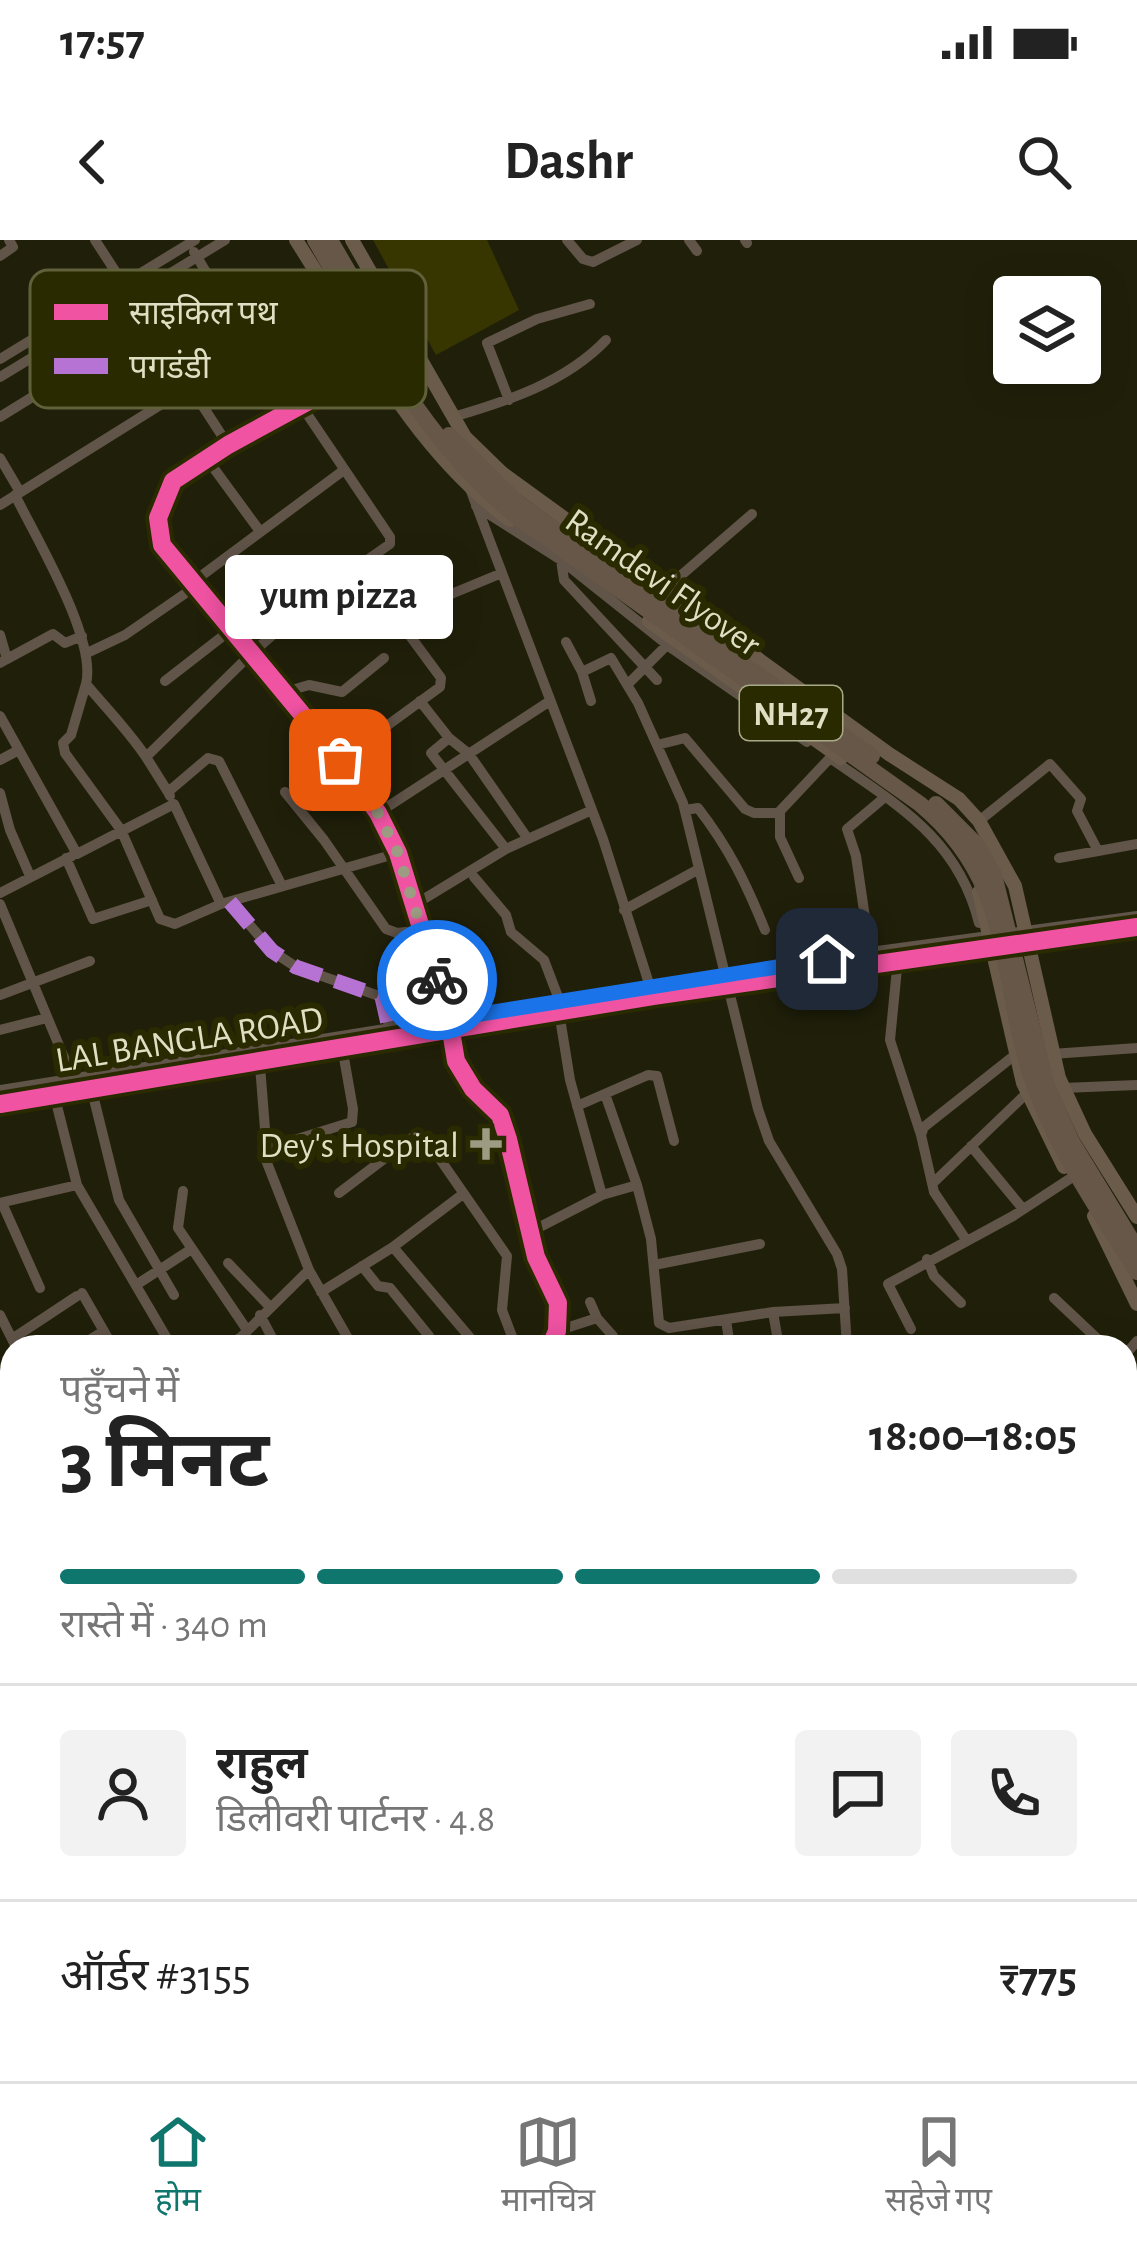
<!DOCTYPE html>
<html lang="hi">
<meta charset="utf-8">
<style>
:root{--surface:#fff;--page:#f2f2f2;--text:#222;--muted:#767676;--line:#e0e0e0;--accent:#0f766e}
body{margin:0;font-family:"Alegreya Sans","Noto Sans Devanagari",sans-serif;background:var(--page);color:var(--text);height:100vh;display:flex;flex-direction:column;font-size:45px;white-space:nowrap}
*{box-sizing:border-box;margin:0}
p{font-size:39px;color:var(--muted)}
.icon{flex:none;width:66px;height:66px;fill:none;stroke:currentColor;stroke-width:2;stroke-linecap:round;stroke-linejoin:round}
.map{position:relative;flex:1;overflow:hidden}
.side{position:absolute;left:0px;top:1095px;width:1137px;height:747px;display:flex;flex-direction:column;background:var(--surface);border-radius:36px 36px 0 0;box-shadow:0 6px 30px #0003}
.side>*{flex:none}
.controls{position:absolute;left:993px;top:36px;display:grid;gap:24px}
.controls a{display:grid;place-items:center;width:108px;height:108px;border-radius:12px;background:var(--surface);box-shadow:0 6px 30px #0003;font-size:60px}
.pin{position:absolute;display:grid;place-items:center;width:102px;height:102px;color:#fff;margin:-51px;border-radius:24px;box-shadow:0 6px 18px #0006}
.courier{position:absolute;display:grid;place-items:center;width:120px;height:120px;margin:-60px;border:9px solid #1a73e8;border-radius:50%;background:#fff;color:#222;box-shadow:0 3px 15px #0007}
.bubble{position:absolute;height:84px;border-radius:12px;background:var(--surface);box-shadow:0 6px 30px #0003;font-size:39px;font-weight:700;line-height:84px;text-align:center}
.summary em{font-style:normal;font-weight:700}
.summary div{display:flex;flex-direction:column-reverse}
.summary{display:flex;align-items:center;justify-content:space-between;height:204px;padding:0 60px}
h1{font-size:78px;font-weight:700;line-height:90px}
.bar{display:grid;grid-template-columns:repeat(4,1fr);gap:18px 12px;align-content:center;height:144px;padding:0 60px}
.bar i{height:15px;border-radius:9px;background:var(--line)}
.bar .selected{background:var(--accent)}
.bar p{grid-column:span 4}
.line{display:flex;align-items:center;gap:30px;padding:0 60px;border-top:3px solid var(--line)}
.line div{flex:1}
.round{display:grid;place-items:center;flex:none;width:126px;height:126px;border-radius:12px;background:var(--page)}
.status{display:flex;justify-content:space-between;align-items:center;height:84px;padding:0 60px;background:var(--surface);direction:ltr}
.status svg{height:33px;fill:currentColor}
header{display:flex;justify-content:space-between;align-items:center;height:156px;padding:0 60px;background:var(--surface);font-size:54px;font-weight:700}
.tab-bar{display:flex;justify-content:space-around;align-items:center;height:168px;border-top:3px solid var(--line);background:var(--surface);font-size:33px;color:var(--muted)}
.tab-bar a{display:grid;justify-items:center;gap:6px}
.tab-bar .selected{color:var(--accent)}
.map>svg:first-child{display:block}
.green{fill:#373601}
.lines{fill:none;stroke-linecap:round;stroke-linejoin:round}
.minor{stroke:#615449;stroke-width:10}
.major{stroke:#6b5b4b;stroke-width:14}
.highway-bridge{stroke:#665748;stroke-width:16}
.quiet{stroke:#b673d3;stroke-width:15;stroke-dasharray:30 15;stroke-linecap:butt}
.cycleway-casing{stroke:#2a2a00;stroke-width:26}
.cycleway{stroke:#f153a3;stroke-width:18}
.done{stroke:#9c9c82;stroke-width:12;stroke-dasharray:0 21.6}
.route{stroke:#1a73e8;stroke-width:15}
.poi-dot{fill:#9c9c82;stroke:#2a2a00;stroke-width:4.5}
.labels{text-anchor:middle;stroke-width:12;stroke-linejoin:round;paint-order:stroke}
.shield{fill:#2a2a00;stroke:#a8a988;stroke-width:3}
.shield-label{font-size:33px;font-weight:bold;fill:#dedfc3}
.street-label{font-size:36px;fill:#dedfc3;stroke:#2a2a00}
.poi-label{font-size:36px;fill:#dedfc3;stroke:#2a2a00;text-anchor:end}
.key{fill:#2a2a00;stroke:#60603a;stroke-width:3}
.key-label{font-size:33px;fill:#dedfc3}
</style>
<div class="status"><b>17:57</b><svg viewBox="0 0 49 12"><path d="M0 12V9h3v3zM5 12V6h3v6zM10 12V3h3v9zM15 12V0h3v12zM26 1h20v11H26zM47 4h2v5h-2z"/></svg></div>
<header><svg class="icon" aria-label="back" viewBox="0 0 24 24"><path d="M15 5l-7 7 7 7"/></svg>Dashr<svg class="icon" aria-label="search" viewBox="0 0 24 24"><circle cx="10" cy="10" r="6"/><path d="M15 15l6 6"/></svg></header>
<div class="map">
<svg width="1137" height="1841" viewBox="0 0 1137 1841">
<rect width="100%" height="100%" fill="#20200a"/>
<path class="green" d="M373 0H487L519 70 436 115Z
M0 1688 12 1706V1830H94L101 1841H0Z"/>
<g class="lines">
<path class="minor" d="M95 0 228 205
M567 0 583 19 593 22 637 0
M689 0 697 11
M745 0 747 3
M194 12 290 172
M0 16 13 7 9 0
M305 91 348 153
M0 119 195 0
M0 137 225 0
M392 151 316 157 228 205 173 241 158 278 162 305 340 520 378 573 398 613 449 779 456 821 473 849 500 875 508 899 536 1017 558 1063 557 1091 550 1107
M509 160 487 103 537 79 590 64
M0 177 149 85
M453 177C508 161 566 142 606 100
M0 218 20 252
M207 219 259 290
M469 246 603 599 652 753
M15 255C37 300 97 399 86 444 107 469 128 490 146 517
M0 265 189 147
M476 266 561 320 674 410 807 502
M561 320 564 340 657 440
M193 342 344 230
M663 351 752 274
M432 362 502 333
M0 395 7 419 0 423
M566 402 582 432
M87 413 125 395 196 346
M7 419 53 394 65 403 82 396
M165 441 232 389
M86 444 71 495 63 503 65 513 121 590 160 679 175 684 221 664
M628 444 668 404
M285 452 309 445 342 452 384 418
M420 461 449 498 469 514 528 599
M591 461 582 432 611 418 638 463 683 563 758 869 769 901 837 1014 842 1029 847 1107
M0 476 77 614 174 564 221 664 398 613
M449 498 431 513 506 609
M657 505 685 498 745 569 754 573H780
M0 520 19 510
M340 520 440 447 441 438 402 385 350 331
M168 552 146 517 252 413 324 350 390 304V297L301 165
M285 552 324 600 386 689 397 693 422 690
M0 553 10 590 30 636
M170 556 168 552 208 518 219 521 281 644
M685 570 698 568C729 608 746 643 765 690
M378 573 550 461
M979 581 1050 524 1081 559 1077 571 1098 611 1137 604
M66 618 93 679 152 660
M1059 618 1098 611
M474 637 506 675 511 692 544 720 560 762
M799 638 780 597V571L830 518C897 565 958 598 979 683
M0 653 72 616
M230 662 272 711 296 727 382 757 391 794
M0 664 73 839
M414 665 506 609 592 570
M624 670 699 629
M1023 705 1137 687
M870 712 856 616 847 589 885 557
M898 718 890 800 921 895
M0 755 90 721
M559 772 570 840 602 955 637 945
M0 790 47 778
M1052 814 1137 808
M90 843 119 960 174 1055
M1063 848 1137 845
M0 850 870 712 1137 676
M54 854 77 945 172 1107
M605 854 637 945 651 999 659 1083 669 1088 773 1072 779 1107
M0 864 653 756 898 718 998 709
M577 866 648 835 657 836 674 901
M971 906 1023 969
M262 910 352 882 353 869 341 801
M932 944 1027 853
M183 951 178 988 247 1090
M339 953 413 897 426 899 507 1016 502 1070 516 1107
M0 963 77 945
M2 963 40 1048
M532 991 602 955
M967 1001 934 952 921 895 924 887 1015 815
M393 1007 478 1107
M927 1019 934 1036 961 1063
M228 1023 270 1067
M654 1025 760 1004
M362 1026 378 1046 390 1048 429 1096 431 1107
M309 1030 353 1107
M136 1045 190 1010
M321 1052 393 1007 463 954
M82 1053 113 1107
M1054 1058 1106 1107
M773 1072 845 1068
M0 1075 16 1107
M260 1075 277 1107
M597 1078 613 1096
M726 1080 730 1107
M911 1089 888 1044 1013 976 1071 938
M557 1091 597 1078 590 1062
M12 1099 77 1056
M78 1107 99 1094
M223 1107 240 1098 309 1030 262 910 265 889 259 813
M955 1107 965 1102
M1125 1115 1137 1101
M1125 1208 1137 1196
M1125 1222 1137 1241
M0 1254 12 1275
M1125 1284 1137 1299
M0 1321 12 1327
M1125 1340 1137 1331
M0 1371 12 1387
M0 1451 12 1467
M1125 1482 1137 1474
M0 1496 12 1487
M0 1550 10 1563
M1125 1559 1137 1551
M0 1616 12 1634
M1125 1667 1137 1685
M235 1830 240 1841
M415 1830 420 1841
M510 1830 517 1841
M578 1830 580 1841
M650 1830 654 1841
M842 1830 849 1841
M904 1830 910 1841
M1045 1830 1051 1841
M331 1833 335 1830
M188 1841 205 1830
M375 1841 395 1830
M476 1841 489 1830
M702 1841 705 1840"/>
<path class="major" d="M296 0C359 98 414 210 510 280
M352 0 465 197 502 233 889 514 959 559 979 581 1015 646 1059 838 1085 894 1137 977
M649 381 841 518
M979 652 1023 843 1064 927
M1094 976 1137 1064
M1125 1746 1137 1738
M979 1841 996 1830"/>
<path class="highway-bridge" d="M315 0C375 103 426 205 521 280L920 564C1021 648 995 745 1038 855 1062 918 1102 975 1137 1032
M330 0 402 124
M449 195 518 263 872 516
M936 564 977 605 994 635 1047 846 1072 902 1137 1009"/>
<path class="quiet" d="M230 662 272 711 296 727 382 757 389 788"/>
<g class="cycleway-casing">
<path id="cycleway" d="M392 151 316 157 228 205 173 241 158 278 162 305 340 520 378 573 398 613 449 779 456 821 473 849 500 875 508 899 536 1017 558 1063 557 1091 550 1107
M0 864 653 756 1137 687"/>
</g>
<use href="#cycleway" class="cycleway"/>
</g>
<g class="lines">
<path class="done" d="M340 520 378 573 398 613 437 740"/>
<path class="route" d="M437 740 449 779 827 719"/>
</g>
<path class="poi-dot" d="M480 886h12v12h12v12h-12v12h-12v-12h-12v-12h12z"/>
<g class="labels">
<rect class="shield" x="740" y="446" width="102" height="54" rx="9"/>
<g class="shield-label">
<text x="791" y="485">NH27</text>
</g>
<g class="street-label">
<text transform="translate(664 341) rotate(35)" y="13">Ramdevi Flyover</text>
<text transform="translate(189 798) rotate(-9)" y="13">LAL BANGLA ROAD</text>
</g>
<g class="poi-label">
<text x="459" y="917">Dey's Hospital</text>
</g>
</g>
<rect x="30" y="30" width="396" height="138" rx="18" class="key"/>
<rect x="54" y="64" width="54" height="16" fill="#f153a3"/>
<rect x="54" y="118" width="54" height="16" fill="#b673d3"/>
<g class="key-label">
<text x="129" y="84">साइकिल पथ</text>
<text x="129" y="138">पगडंडी</text>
</g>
</svg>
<div class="controls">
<a><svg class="icon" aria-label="layers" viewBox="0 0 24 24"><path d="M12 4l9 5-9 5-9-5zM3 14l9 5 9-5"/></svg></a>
</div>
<div class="pin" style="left:340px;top:520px;background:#ea580c"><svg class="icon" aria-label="bag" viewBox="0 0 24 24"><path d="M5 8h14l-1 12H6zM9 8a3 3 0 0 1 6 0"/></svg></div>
<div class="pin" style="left:827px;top:719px;background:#1f2937"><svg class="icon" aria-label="home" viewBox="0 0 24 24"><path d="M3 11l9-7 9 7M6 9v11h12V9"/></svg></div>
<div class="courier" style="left:437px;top:740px"><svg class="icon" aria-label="bike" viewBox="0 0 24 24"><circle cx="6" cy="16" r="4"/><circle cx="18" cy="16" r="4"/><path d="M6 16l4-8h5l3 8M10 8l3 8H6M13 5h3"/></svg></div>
<div class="bubble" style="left:225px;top:315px;width:228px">yum pizza</div>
<section class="side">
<div class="summary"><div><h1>3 मिनट</h1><p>पहुँचने में</p></div><em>18:00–18:05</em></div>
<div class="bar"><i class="selected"></i><i class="selected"></i><i class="selected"></i><i></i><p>रास्ते में · 340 m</p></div>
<div class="line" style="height:216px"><a class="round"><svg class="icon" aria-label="person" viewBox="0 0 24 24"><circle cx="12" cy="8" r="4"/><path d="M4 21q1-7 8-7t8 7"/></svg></a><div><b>राहुल</b><p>डिलीवरी पार्टनर · 4.8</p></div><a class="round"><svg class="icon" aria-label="chat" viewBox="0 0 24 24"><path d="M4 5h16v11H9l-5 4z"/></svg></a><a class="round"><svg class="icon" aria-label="phone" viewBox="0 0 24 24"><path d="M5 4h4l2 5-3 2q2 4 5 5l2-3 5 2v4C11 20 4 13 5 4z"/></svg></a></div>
<div class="line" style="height:156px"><div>ऑर्डर #3155</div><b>₹775</b></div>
</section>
</div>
<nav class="tab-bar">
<a class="selected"><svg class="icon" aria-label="home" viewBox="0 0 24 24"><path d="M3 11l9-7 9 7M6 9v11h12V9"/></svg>होम</a>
<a><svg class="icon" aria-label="map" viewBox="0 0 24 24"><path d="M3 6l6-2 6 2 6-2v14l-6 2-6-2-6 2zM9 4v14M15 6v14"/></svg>मानचित्र</a>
<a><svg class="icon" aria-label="saved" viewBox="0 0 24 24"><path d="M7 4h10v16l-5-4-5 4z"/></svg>सहेजे गए</a>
</nav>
